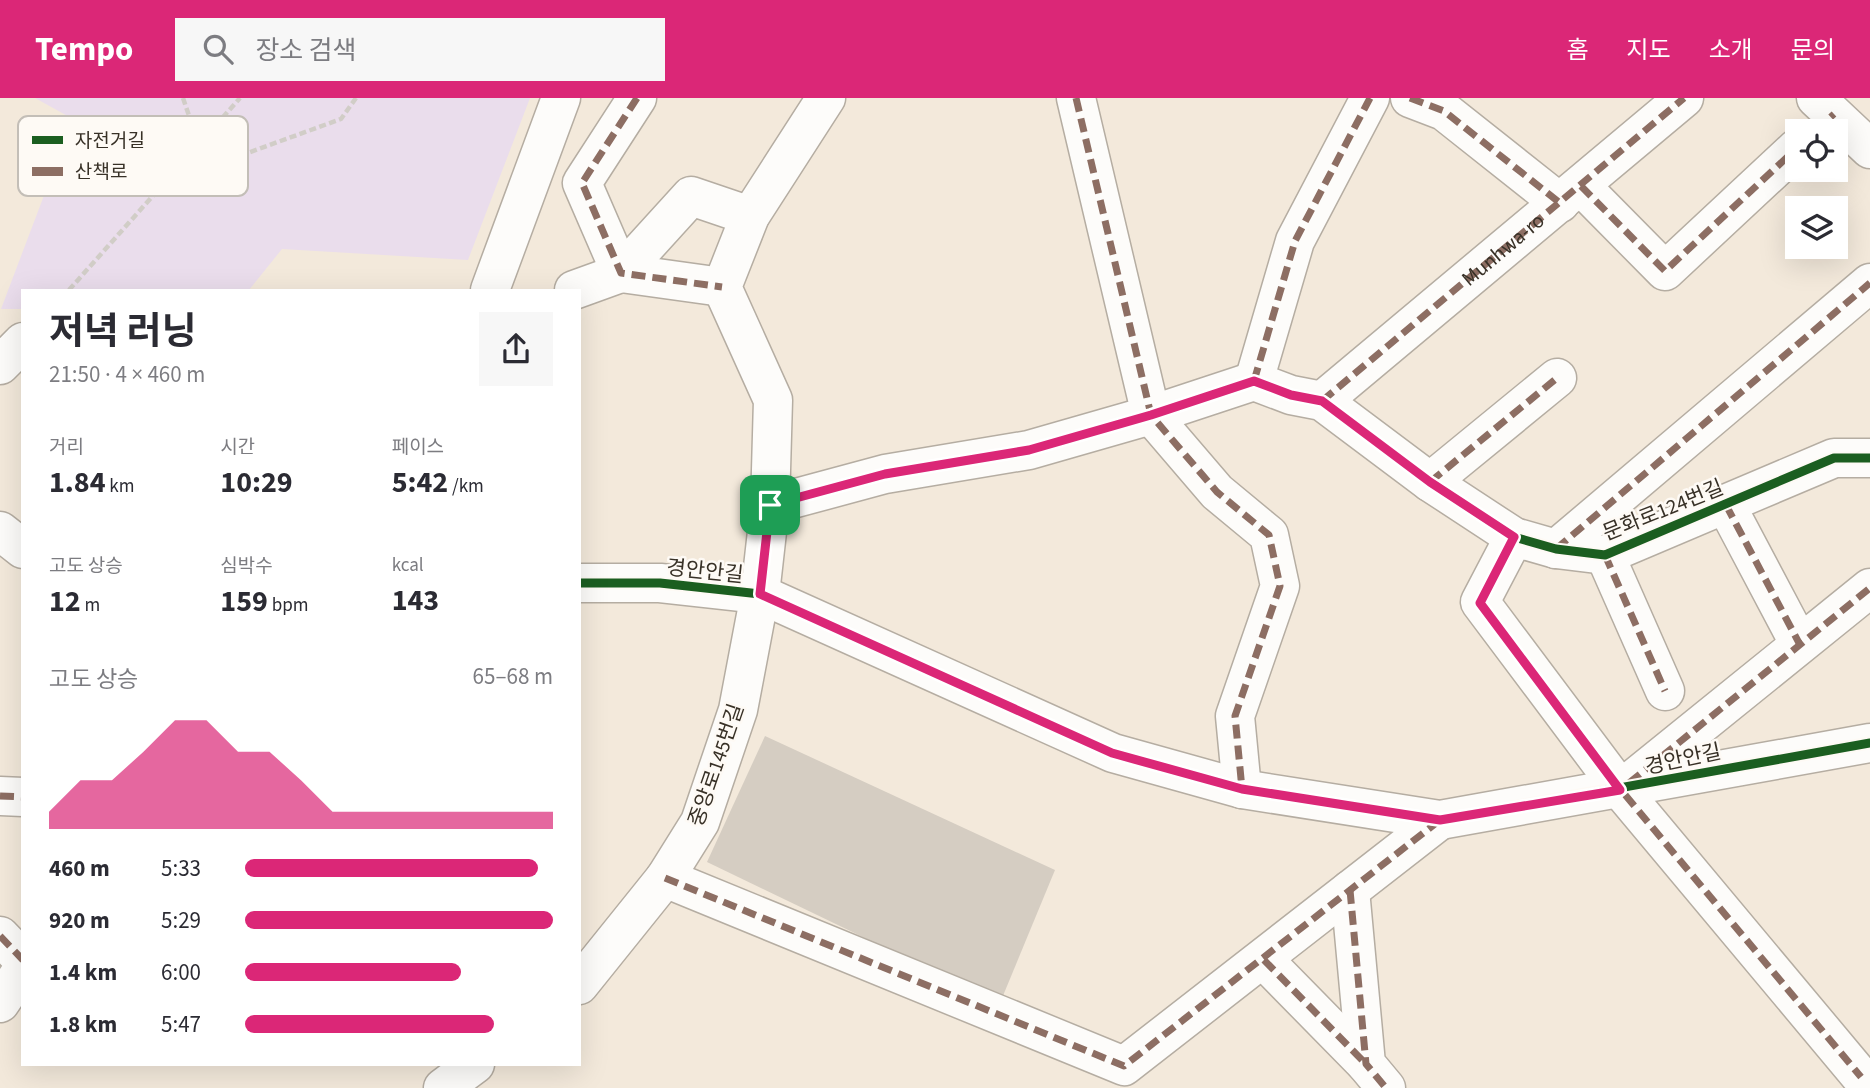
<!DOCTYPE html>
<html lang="ko">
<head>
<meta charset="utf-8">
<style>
  body { margin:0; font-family:"Source Sans 3","Noto Sans KR",sans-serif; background:#f7f7f7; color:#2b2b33; height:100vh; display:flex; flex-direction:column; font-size:26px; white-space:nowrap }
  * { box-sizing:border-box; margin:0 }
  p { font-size:23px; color:#7c7c81 }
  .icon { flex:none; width:38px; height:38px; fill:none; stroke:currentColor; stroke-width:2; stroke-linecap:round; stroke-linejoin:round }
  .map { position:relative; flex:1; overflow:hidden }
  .drawer { position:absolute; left:21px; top:191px; width:560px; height:777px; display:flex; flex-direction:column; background:#fff; border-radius:0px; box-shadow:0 7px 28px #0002 }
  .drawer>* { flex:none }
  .tools { position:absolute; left:1785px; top:21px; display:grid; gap:14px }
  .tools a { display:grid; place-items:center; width:63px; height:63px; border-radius:0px; background:#fff; box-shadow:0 7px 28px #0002; font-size:35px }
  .pin { position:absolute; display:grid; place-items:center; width:60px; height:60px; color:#fff; margin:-30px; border-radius:14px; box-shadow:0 4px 10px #0006 }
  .round { display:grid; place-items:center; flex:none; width:74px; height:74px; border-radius:0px; background:#f7f7f7 }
  .head { display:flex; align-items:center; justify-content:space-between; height:119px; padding:0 28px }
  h1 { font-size:38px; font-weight:700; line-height:52px }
  .figures { display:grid; grid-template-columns:repeat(3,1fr); gap:10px; height:119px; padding:7px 28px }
  .figures div { display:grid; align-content:center }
  .figures b { font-size:30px; font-weight:700 }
  .figures small { font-size:19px; font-weight:400 }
  .figures p { font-size:19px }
  .chart { height:196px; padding:14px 28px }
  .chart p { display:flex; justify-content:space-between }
  .chart svg { width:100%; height:126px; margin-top:7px; fill:#db2777; opacity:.7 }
  ul { padding:0 28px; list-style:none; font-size:23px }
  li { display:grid; grid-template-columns:112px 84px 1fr; align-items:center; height:52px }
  li i { height:18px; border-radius:9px; background:#db2777 }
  header { display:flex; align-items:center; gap:42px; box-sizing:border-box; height:98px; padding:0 35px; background:#db2777; color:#fff }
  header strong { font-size:33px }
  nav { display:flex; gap:38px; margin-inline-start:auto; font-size:24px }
  .search { width:490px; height:63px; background:#f7f7f7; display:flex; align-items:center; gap:18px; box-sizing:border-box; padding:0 24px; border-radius:0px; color:#7c7c81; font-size:26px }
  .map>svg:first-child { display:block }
</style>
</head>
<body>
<header>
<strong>Tempo</strong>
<div class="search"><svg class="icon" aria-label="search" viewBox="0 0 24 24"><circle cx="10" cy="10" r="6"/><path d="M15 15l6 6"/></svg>장소 검색</div>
<nav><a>홈</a><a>지도</a><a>소개</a><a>문의</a></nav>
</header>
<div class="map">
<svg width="1870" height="990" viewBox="0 0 1870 990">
  <rect width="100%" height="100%" fill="#f3e9db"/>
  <!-- green -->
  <polygon fill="#eaddec" points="35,0 530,0 468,162 282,151 249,192 23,192 23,211 1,211 73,21"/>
  <!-- building -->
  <polygon fill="#d5cdc2" points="765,638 1055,772 1000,905 707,764"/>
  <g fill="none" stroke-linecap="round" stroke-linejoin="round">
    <defs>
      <g id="minor">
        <polyline points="637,0 582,85 621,175 722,189"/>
        <polyline points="1076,0 1151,317 1217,394 1269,437 1280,488 1235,618 1242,691"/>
        <polyline points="1410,0 1444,13 1560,105"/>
        <polyline points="1816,0 1870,51"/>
        <polyline points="1581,88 1665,173 1797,50"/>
        <polyline points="490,192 561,0"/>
        <polyline points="574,192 621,175 691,98 750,118"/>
        <polyline points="0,267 23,244"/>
        <polyline points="1254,283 1295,143 1370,0"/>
        <polyline points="1322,303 1684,0"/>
        <polyline points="1430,384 1557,280"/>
        <polyline points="770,407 885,376 1029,352 1151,317 1254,283 1291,297 1322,303 1430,384 1514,439 1556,451 1605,457 1834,360 1870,360"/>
        <polyline points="1726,407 1799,545"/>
        <polyline points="0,433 23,451"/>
        <polyline points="1514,439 1480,504 1621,692 1861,979"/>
        <polyline points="1556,451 1870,185"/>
        <polyline points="1605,457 1665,593"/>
        <polyline points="579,485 660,485 760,496 1113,655 1242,691 1440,722 1870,645"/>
        <polyline points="1625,688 1870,490"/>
        <polyline points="0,698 23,699"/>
        <polyline points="665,780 1124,968 1440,722"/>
        <polyline points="1350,792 1366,966 1386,990"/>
        <polyline points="0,838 23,862"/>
        <polyline points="1264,862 1366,966"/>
        <polyline points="579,887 665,780 700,724 738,612 760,496 770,407 773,302 722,189 750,118 826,0"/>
        <polyline points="0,905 23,871"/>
        <polyline points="443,990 475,966"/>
      </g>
    </defs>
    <!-- minor casing -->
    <use href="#minor" stroke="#b5ada2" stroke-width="41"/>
    <!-- path -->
    <g stroke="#d1cdc7" stroke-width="4.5" stroke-dasharray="7 3.5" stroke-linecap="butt">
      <polyline points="183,0 199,47 231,61 341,21 356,0"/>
      <polyline points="69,192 240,0"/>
    </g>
    <!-- minor -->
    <use href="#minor" stroke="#fdfcfa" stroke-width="38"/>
    <!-- quiet -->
    <g stroke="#8d6e63" stroke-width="7" stroke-dasharray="14 7" stroke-linecap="butt">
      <polyline points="637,0 582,85 621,175 722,189"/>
      <polyline points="1076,0 1151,317 1217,394 1269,437 1280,488 1235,618 1242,691"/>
      <polyline points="1410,0 1444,13 1560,105"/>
      <polyline points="1815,33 1834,16"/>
      <polyline points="1581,88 1665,173 1797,50"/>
      <polyline points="1254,283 1295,143 1370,0"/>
      <path id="s1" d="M1322 303 1684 0"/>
      <polyline points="1430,384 1557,280"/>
      <polyline points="1726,407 1799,545"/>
      <polyline points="1514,439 1480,504 1621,692 1861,979"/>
      <polyline points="1556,451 1870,185"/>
      <polyline points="1605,457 1665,593"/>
      <polyline points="1629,685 1870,490"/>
      <polyline points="0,698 23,699"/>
      <polyline points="665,780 1124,968 1440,722"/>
      <polyline points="1350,792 1366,966 1386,990"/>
      <polyline points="0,838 23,862"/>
      <polyline points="1264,862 1366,966"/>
    </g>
    <defs>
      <g id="cycleway">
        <polyline points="770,407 885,376 1029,352 1151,317 1254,283 1291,297 1322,303 1430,384 1514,439 1556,451 1605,457 1834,360 1870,360"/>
        <polyline points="579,485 660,485 760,496 1113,655 1242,691 1440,722 1870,645"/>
      </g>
    </defs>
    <!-- cycleway casing -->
    <use href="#cycleway" stroke="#fefaf5" stroke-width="13"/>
    <!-- cycleway -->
    <use href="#cycleway" stroke="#1b5e20" stroke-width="9"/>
  </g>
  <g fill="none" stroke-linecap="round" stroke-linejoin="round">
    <defs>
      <polygon id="route" points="1254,283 1291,297 1322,303 1430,384 1514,439 1480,505 1620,692 1440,722 1242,691 1112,655 760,496 770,407 885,376 1029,352 1151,317"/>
    </defs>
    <!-- route casing -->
    <use href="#route" stroke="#fff" stroke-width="14"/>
    <!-- route -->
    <use href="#route" stroke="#db2777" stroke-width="9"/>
  </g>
  <g text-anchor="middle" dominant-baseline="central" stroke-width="5" stroke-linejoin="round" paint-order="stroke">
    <!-- street labels -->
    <g font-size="21" fill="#383127" stroke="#fefaf5">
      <text stroke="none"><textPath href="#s1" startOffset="236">Munhwa-ro</textPath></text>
      <text transform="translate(1663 412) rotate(-22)">문화로124번길</text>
      <text transform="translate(705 473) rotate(6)">경안안길</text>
      <text transform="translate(1683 661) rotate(-12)">경안안길</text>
      <text transform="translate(716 667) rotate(-71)">중앙로145번길</text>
    </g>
  </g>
  <!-- legend -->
  <rect x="18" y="18" width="230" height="80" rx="10" fill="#fefaf5" stroke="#c3beb7" stroke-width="2"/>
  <rect x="32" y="38" width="31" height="8" fill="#1b5e20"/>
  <rect x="32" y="69" width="31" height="9" fill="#8d6e63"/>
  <g font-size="19" fill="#383127">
    <text x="75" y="49">자전거길</text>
    <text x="75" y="80">산책로</text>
  </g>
</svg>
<div class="tools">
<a><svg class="icon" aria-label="locate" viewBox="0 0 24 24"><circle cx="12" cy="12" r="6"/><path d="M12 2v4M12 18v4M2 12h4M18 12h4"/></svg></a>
<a><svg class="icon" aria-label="layers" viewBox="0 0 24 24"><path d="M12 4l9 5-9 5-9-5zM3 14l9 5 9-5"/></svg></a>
</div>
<div class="pin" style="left:770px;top:407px;background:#1e9e55"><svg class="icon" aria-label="arrive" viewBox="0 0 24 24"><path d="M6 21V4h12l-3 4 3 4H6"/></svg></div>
<section class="drawer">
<div class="head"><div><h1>저녁 러닝</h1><p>21:50 · 4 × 460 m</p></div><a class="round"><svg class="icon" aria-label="share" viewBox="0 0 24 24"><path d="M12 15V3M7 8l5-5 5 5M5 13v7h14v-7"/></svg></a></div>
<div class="figures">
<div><p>거리</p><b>1.84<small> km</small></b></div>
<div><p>시간</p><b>10:29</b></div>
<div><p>페이스</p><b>5:42<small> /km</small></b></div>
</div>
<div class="figures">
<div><p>고도 상승</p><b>12<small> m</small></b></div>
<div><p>심박수</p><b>159<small> bpm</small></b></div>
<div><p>kcal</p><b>143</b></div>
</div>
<div class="chart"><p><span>고도 상승</span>65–68 m</p>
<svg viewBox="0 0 160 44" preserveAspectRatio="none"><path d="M0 44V38L10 27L20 27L30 17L40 6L50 6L60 17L70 17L80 27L90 38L100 38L110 38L120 38L130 38L140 38L150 38L160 38V44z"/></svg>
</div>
<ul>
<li><b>460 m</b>5:33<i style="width:95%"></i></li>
<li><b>920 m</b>5:29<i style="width:100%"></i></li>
<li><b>1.4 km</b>6:00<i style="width:70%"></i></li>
<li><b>1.8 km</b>5:47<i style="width:81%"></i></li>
</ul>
</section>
</div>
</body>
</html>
